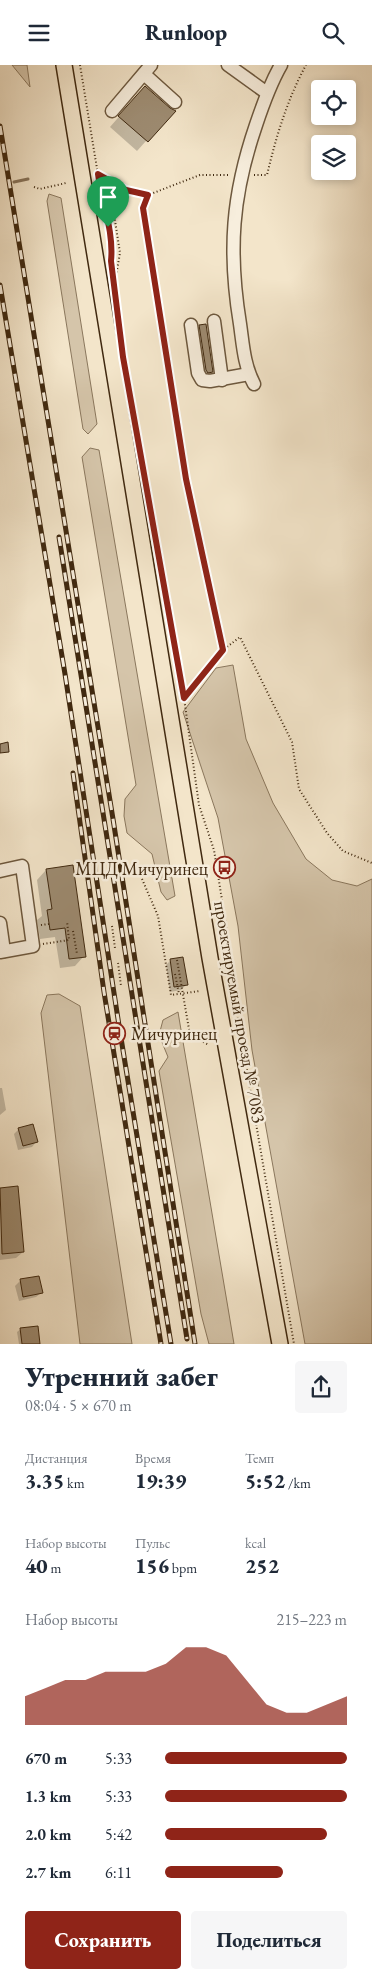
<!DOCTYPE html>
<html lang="ru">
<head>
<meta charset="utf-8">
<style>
  body { margin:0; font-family:"EB Garamond",serif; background:#f6f6f7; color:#1f2937; height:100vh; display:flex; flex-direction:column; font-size:19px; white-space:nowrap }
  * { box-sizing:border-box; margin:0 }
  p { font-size:16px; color:#747a83 }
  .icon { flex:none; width:28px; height:28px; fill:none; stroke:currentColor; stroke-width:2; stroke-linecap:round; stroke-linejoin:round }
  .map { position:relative; height:1279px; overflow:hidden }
  .side { display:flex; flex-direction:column; background:#fff; flex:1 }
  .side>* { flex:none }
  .tools { position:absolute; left:311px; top:15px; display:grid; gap:10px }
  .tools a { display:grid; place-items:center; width:45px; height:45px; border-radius:5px; background:#fff; box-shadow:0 2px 8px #0003; font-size:25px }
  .pin { position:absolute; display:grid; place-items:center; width:42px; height:42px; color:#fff; margin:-51px -21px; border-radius:50% 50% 50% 0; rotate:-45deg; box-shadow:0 0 5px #0007 }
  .pin .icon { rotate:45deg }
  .round { display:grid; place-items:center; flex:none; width:52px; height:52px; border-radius:5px; background:#f6f6f7 }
  .summary { display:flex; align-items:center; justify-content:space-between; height:85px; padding:0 25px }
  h1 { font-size:28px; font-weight:800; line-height:38px }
  .metrics { display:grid; grid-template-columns:repeat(3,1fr); gap:8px; height:85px; padding:5px 25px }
  .metrics div { display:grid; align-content:center }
  .metrics b { font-size:21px; font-weight:800 }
  .metrics small { font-size:14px; font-weight:400 }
  .metrics p { font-size:14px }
  .chart { height:140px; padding:10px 25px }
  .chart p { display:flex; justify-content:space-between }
  .chart svg { width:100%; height:90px; margin-top:5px; fill:#8f2418; opacity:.7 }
  .primary-button { display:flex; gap:10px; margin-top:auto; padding:10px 25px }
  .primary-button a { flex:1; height:58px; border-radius:5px; background:#8f2418; color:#fff; font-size:20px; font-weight:800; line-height:58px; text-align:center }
  .primary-button a+a { background:#f6f6f7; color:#1f2937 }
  ul { padding:0 25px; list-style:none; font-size:16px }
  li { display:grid; grid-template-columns:80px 60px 1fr; align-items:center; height:38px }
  li i { height:12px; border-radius:6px; background:#8f2418 }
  header { display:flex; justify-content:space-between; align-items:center; height:65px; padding:0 25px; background:#fff; font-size:22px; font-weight:800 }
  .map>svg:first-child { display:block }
</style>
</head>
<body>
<header><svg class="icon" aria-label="menu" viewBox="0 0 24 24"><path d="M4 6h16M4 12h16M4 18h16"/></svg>Runloop<svg class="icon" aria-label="search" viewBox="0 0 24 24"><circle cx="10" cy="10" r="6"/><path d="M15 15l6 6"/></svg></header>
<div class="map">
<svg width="372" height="1279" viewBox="0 0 372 1279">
  <rect width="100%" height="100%" fill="#f3e5ca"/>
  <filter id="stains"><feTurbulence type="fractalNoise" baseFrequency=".004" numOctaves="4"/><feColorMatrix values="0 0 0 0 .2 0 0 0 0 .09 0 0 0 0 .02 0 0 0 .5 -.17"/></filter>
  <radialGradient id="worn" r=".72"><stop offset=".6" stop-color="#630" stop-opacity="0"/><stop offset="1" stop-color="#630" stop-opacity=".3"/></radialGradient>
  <!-- green -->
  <g fill="#d5c5aa" stroke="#8a775d">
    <polygon points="12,0 27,0 30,22"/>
    <polygon points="49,129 61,133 97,359 88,369 83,364 47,136"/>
    <polygon points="90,383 99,385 175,831 167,835 161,827 152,789 127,768 124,751 125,734 136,720 82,392"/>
    <polygon points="233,600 246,674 273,738 306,794 332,815 357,821 372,814 372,1279 305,1279 252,985 238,861 218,753 183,647 216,603"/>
    <polygon points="59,929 80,941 132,1279 80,1279 41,948 47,930"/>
    <polygon points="178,947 228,1243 234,1279 209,1279 201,1249 159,1006 168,992 159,970 163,955"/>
  </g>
  <!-- shadow -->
  <g fill="#0003">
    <polygon points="145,22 173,46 137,86 110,62"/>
    <polygon points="200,261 211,306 209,309 204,308 198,263"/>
    <polygon points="46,805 84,891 75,901 60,903 55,872 40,874 37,855 42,851 37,815"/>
    <polygon points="171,895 186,920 181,925 170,927 166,900"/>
    <polygon points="0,1023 2,1023 6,1045 0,1050"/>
    <polygon points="19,1064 36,1077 32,1082 18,1085 14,1069"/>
    <polygon points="17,1122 23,1187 16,1193 0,1195 0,1124"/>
    <polygon points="38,1212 41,1228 36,1232 19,1236 15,1221 20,1216"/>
    <polygon points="21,1264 39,1279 19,1279 17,1267"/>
  </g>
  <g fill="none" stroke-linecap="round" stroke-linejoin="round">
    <!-- stream -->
    <polyline stroke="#87735a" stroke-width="3" points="14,117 28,114"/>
  </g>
  <!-- building -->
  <g fill="#9d8b71" stroke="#402910">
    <polygon points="145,21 170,43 176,46 148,77 118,51"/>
    <polygon points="206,259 213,307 208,308 206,305 199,260"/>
    <polygon points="8,677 9,687 0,688 0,679"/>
    <polygon points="73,800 86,892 69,894 65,863 50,865 47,845 52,844 46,804"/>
    <polygon points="183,892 188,920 174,922 170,894"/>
    <polygon points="33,1059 38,1077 23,1081 18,1063"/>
    <polygon points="18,1121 24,1187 2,1189 0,1123"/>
    <polygon points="39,1211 43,1228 23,1232 20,1214"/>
    <polygon points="38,1261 40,1279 22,1279 20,1263"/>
  </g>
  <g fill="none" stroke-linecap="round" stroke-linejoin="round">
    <defs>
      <g id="minor">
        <polyline points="228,0 267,28"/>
        <polyline points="144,9 175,37"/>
        <polyline points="112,46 151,0"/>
        <polyline points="214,256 222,315"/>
        <polyline points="191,260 198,308 202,315 210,316 249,309"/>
        <path d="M254 319C244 300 243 280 240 259 228 186 232 130 256 60 263 39 270 19 281 0"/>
        <polyline points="0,806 22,801 33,881 0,887"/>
        <polyline points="0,858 4,886"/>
      </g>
      <polyline id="major" points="64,0 210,893 280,1279"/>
    </defs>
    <!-- minor casing -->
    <use href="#minor" stroke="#6d583e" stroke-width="15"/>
    <!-- major casing -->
    <use href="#major" stroke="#402910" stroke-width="18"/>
    <!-- path -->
    <g stroke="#402910" stroke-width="2" stroke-dasharray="1 2.5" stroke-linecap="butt">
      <path d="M80 0 100 122C112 151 110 185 113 215"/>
      <polyline points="99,110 110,123 120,188 114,222"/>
      <polyline points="100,110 126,125 148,130"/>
      <path d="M254 110H267C276 72 287 35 306 0"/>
      <polyline points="34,122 40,124 66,118"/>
      <polyline points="159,491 184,633 199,740 214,785 226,860 227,890 294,1279"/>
      <polyline points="223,585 186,415 143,143 148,130 200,110 230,110"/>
      <polyline points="185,633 223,585 240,572 292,677 299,724 327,768 343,786 372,798"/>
      <polyline points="142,814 158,851 171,930 200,926"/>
      <polyline points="41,860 49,859"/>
      <polyline points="112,861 115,883"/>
      <polyline points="73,866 77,889"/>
      <polyline points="43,879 69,875 67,856"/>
      <polyline points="177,895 190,970 209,980"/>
      <polyline points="118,898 121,921"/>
      <polyline points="175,909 179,929"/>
    </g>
    <!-- minor -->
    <use href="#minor" stroke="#f7eedd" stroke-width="12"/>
    <!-- major -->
    <use href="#major" stroke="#f3e5ca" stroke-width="15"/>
    <defs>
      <g id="rail">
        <polyline points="0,61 113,754 195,1279"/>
        <polyline points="0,220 65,609 120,967 171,1279"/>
        <polyline points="59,472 187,1274"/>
        <polyline points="73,708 104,927 161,1279"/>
      </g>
    </defs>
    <!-- rail casing -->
    <use href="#rail" stroke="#402910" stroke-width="5"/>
    <!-- rail -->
    <use href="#rail" stroke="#f7eedd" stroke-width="3" stroke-dasharray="9" stroke-linecap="butt"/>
  </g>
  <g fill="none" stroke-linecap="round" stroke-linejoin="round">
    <defs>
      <path id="route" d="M98 109 126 125 148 130 143 143 186 414 223 585 184 633 136 364 123 292 111 196C114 167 102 137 98 109Z"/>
    </defs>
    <!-- route casing -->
    <use href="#route" stroke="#fff" stroke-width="10"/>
    <!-- route -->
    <use href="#route" stroke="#8f2418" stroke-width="6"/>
  </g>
  <!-- icons -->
  <defs>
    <symbol id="bus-ring" viewBox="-11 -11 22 22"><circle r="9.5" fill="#f7eedd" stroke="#8f2418" stroke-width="1.5"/><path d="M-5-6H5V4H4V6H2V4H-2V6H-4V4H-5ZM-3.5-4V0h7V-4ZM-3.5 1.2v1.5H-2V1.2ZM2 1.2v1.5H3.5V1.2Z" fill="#8f2418"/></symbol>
    <symbol id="station-ring" viewBox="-11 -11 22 22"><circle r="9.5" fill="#f7eedd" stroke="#8f2418" stroke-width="1.5"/><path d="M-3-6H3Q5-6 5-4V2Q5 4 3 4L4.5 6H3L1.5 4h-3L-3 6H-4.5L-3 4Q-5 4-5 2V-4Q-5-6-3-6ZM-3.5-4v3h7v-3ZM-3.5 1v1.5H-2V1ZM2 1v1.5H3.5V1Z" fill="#8f2418"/></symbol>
  </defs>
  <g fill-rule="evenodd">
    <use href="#bus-ring" x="212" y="790" width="25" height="25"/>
    <use href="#station-ring" x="102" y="956" width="25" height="25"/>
  </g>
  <g text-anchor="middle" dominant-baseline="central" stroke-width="5" stroke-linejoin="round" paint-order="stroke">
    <!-- poi labels -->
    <g font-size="18" fill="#402910" stroke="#f7eedd" text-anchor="end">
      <text x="208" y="803">МЦД Мичуринец</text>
      <text x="131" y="968" text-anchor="start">Мичуринец</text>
    </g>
    <!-- street labels -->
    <g font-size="18" fill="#402910" stroke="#f7eedd">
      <text transform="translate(240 947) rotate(80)">проектируемый проезд № 7083</text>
    </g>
  </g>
  <rect width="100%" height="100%" filter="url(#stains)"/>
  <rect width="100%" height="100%" fill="url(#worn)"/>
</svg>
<div class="tools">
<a><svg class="icon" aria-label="locate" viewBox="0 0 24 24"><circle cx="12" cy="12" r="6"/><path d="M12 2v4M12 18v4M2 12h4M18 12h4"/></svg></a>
<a><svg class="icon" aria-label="layers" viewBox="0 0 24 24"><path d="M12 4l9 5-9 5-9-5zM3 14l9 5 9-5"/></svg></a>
</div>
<div class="pin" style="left:108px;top:162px;background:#1e9e55"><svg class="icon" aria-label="arrive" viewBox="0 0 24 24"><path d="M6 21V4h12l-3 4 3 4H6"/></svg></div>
</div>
<section class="side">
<div class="summary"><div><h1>Утренний забег</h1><p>08:04 · 5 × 670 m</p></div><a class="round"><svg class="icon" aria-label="share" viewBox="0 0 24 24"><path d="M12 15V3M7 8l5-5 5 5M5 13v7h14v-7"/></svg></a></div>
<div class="metrics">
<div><p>Дистанция</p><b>3.35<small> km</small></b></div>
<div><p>Время</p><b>19:39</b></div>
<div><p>Темп</p><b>5:52<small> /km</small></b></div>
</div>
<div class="metrics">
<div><p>Набор высоты</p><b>40<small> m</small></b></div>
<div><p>Пульс</p><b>156<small> bpm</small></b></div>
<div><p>kcal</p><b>252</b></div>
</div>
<div class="chart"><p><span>Набор высоты</span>215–223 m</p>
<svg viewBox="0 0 160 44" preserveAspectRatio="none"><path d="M0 44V30L10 26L20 22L30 22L40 18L50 18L60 18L70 14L80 6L90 6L100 10L110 22L120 34L130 38L140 38L150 34L160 30V44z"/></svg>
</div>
<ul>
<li><b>670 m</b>5:33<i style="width:100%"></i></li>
<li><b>1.3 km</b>5:33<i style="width:100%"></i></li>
<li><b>2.0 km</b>5:42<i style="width:89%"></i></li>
<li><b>2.7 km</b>6:11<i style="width:65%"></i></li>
</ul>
<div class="primary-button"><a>Сохранить</a><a>Поделиться</a></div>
</section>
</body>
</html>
